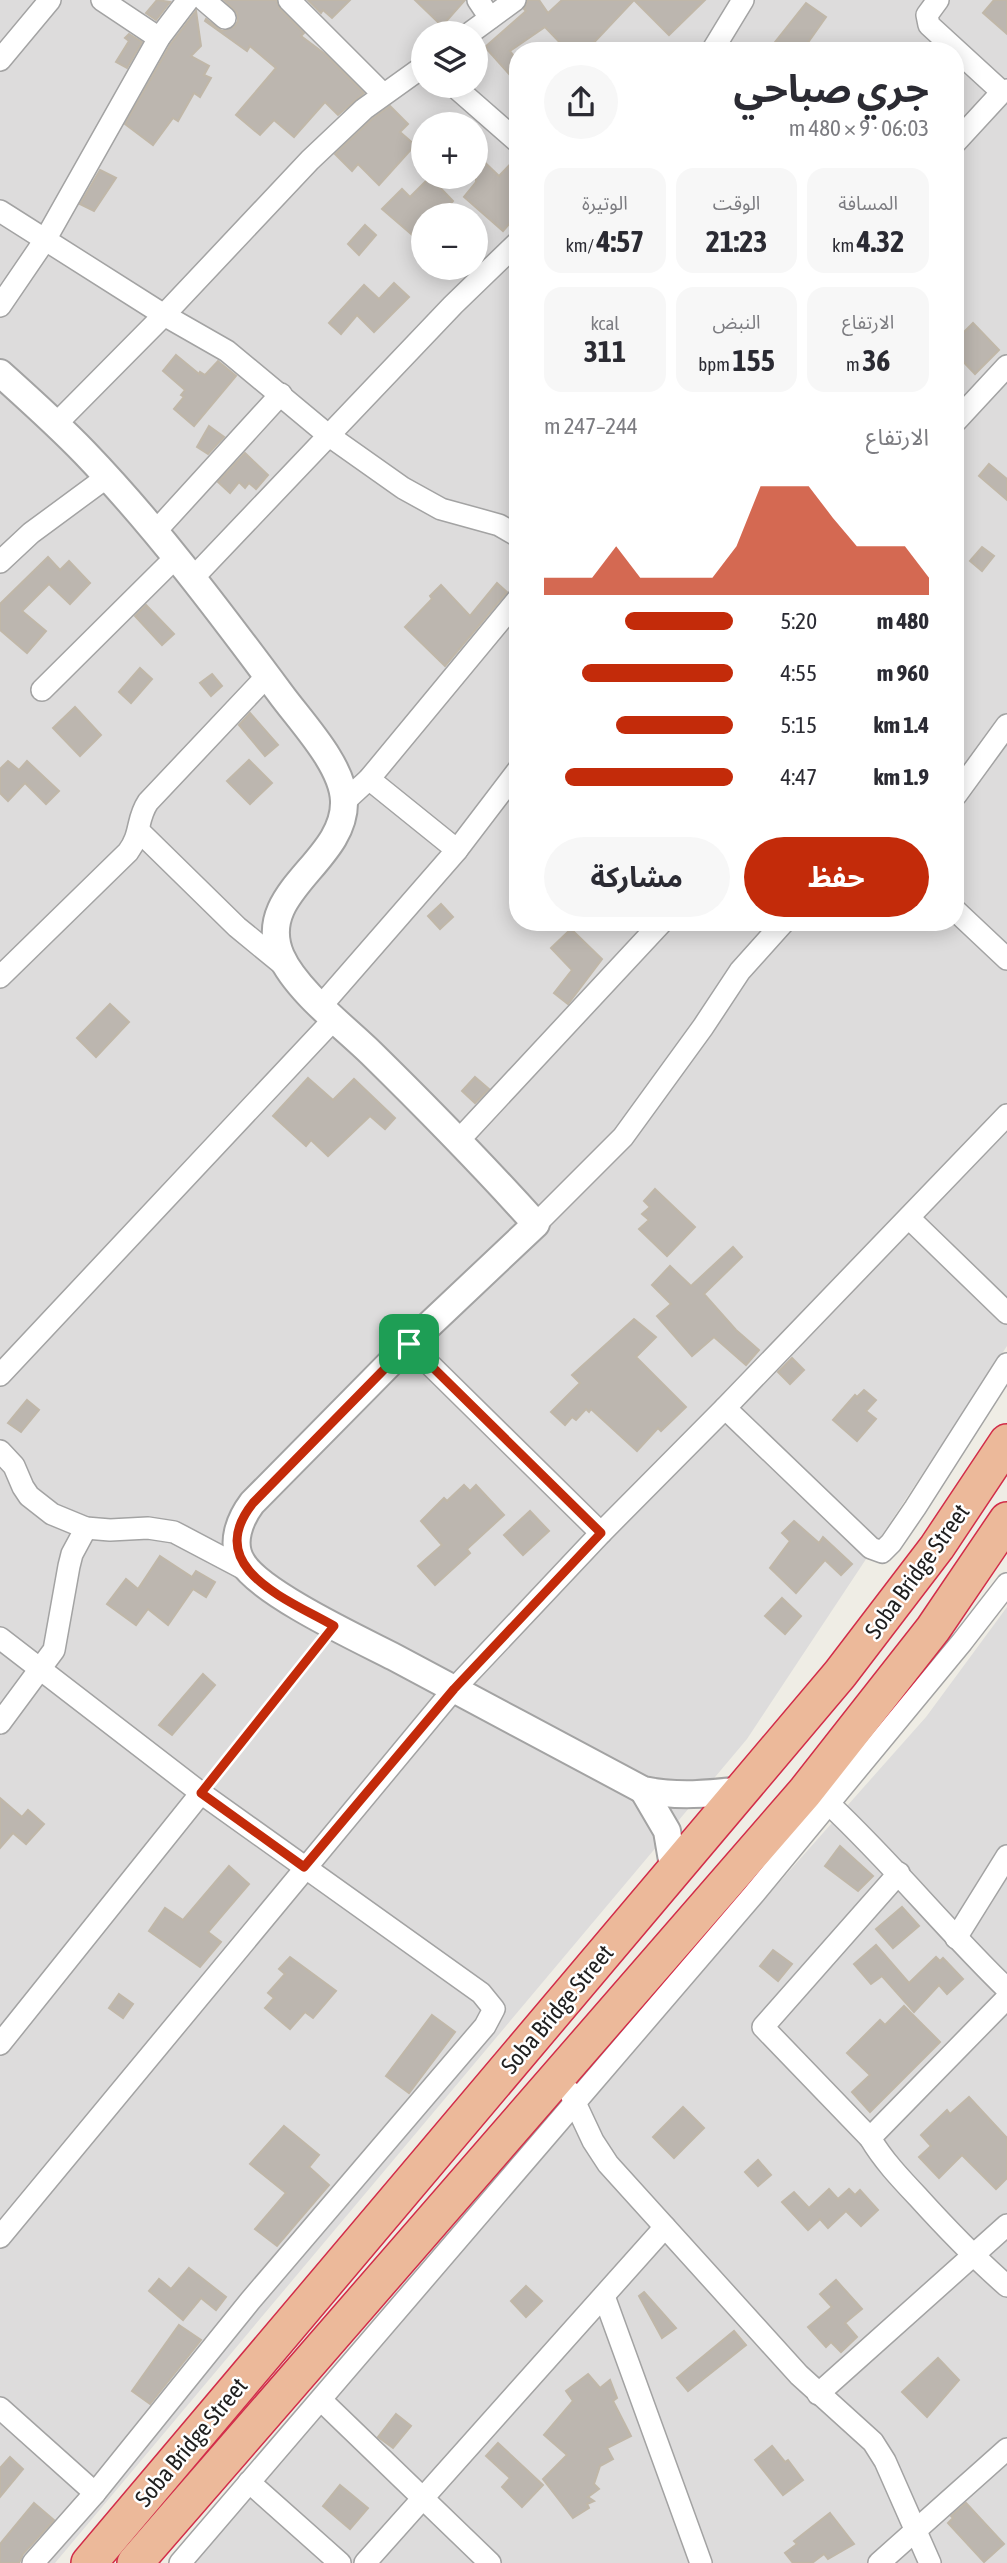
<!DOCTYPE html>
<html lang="ar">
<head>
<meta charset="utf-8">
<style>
  body { margin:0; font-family:"Asap Condensed","Noto Sans Arabic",sans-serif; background:#f7f7f7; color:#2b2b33; direction:rtl; height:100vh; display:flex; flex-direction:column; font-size:26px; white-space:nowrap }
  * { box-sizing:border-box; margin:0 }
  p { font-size:23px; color:#7c7c81 }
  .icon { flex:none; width:38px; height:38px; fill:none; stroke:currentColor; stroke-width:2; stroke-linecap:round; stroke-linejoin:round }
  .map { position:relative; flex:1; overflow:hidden; direction:ltr }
  .details { position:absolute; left:509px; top:42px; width:455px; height:889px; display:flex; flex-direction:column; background:#fff; border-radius:28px; box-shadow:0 4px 18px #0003; direction:rtl }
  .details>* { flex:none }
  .tools { position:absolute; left:411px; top:21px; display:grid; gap:14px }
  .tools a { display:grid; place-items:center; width:77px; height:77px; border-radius:50%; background:#fff; box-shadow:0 4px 18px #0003; font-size:35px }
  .pin { position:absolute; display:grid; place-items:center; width:60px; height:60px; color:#fff; margin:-30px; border-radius:14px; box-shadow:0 4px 10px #0006 }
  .round { display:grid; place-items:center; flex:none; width:74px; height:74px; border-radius:37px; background:#f7f7f7 }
  .headline { display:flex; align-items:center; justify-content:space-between; height:119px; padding:0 35px }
  h1 { font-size:38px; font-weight:700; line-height:52px }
  .stats { display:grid; grid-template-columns:repeat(3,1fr); gap:10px; height:119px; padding:7px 35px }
  .stats div { display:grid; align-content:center; border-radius:18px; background:#f7f7f7; text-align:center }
  .stats b { font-size:30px; font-weight:700 }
  .stats small { font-size:19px; font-weight:400 }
  .stats p { font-size:19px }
  .chart { height:196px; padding:14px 35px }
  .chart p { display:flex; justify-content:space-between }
  .chart svg { width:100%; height:126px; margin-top:7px; fill:#c32b0a; opacity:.7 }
  .primary-button { display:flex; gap:14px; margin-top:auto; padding:14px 35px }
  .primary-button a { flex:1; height:80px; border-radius:42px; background:#c32b0a; color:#fff; font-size:28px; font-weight:700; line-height:80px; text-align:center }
  .primary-button a+a { background:#f7f7f7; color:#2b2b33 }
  ul { padding:0 35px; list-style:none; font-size:23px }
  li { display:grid; grid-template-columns:112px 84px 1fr; align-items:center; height:52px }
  li i { height:18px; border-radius:9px; background:#c32b0a }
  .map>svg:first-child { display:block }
</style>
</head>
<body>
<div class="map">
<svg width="1007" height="2563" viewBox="0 0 1007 2563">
  <rect width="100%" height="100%" fill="#efede5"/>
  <!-- residential -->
  <g fill="#dddcdc" fill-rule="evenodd">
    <path d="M0 0H1007V1346L747 1739 55 2563H0ZM424 33H476V86H424ZM518 51H956V922H518ZM424 124H476V177H424ZM424 215H476V268H424Z"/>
    <polygon points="1007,1607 1007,2563 175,2563 926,1717"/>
  </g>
  <!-- building -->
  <g fill="#bcb6af" stroke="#c0b7a8" stroke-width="2">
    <polygon points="157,0 170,2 156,20 146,13"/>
    <polygon points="224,0 276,0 280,9 304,33 301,36 325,54 364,93 338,115 325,102 294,137 274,120 260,135 236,115 276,68 250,46 247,51 205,21 206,19 222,31 234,27 238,21 237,13"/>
    <polygon points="308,0 350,0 332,18 323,10 321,13"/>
    <polygon points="415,0 465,0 442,26"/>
    <polygon points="528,0 539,0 548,13 562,0 705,0 669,35 634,0 586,51 568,51 545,27 510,51 518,61 518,84 485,47 526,11 524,9"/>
    <polygon points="994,0 1007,0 1007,34 983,13"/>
    <polygon points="806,3 826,17 802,51 768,51"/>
    <polygon points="196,11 201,46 191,56 209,66 204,75 211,78 200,97 194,93 178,121 173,118 153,145 125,124 170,45"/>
    <polygon points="129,34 142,42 127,68 116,62 129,41 125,38"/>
    <polygon points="390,106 408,124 400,132 415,145 379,185 358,164 352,171 335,154 372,119"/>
    <polygon points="476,154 499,176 518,156 518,214 503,231 464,197 476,182"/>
    <polygon points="100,170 116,178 94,211 80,204"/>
    <polygon points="430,177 453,201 441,215 424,215 424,245 382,209 402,189 410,197"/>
    <polygon points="365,225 376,235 359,255 348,244"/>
    <polygon points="394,283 409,297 374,332 357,315 341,334 329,323 364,285 379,299"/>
    <polygon points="973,323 999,350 975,374 956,354 956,340"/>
    <polygon points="176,355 199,374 200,372 205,375 218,361 236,376 194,426 174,409 184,397 181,395 185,390 163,371"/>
    <polygon points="209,426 224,437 208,454 197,447"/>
    <polygon points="245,453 268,475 256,489 249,483 245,488 239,482 230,493 218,482"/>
    <polygon points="989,464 1007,479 1007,500 979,476"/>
    <polygon points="982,547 994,556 982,571 970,561"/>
    <polygon points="48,557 60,570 69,561 90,583 70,604 49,584 22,611 46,631 27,653 0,630 0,604"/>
    <polygon points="497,583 507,592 445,666 405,627 432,599 430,596 441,585 470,616"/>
    <polygon points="146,605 174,634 162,645 135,616"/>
    <polygon points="140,668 152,679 131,703 119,692"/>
    <polygon points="212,674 222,686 211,696 200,683"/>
    <polygon points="75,707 101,735 80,756 53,728"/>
    <polygon points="250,713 278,745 265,756 239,725"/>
    <polygon points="249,760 272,783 250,804 227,781"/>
    <polygon points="8,761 19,770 27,761 59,791 46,804 25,783 8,801 0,793 0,769"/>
    <polygon points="441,904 453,917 440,929 428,916"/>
    <polygon points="571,929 602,959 568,1004 554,993 572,970 551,948"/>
    <polygon points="110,1004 129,1022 96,1057 77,1038"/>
    <polygon points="475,1077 489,1089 475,1103 462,1091"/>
    <polygon points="308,1078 333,1100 354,1079 395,1118 385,1129 370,1116 328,1156 311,1140 306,1146 273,1116"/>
    <polygon points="655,1189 695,1227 667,1256 639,1229 649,1220 642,1214 650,1207 644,1201"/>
    <polygon points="733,1247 742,1257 704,1294 736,1330 759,1350 746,1365 714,1337 692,1356 657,1316 671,1304 652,1285 670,1266 691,1286"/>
    <polygon points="634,1319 656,1337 636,1357 686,1407 661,1431 658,1428 637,1451 591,1409 589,1412 586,1409 576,1420 572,1417 565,1425 551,1412 580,1383 572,1375"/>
    <polygon points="792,1358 804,1370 790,1384 778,1372"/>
    <polygon points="864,1390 876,1400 866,1411 876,1419 857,1441 833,1420 855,1395 857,1397"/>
    <polygon points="27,1400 39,1410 21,1432 8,1423"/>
    <polygon points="464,1485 470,1491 476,1485 504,1515 467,1549 470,1553 435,1585 418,1566 442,1545 421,1521 444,1498 447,1501"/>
    <polygon points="530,1511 549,1531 523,1555 504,1535"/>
    <polygon points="794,1521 819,1543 823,1537 852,1564 841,1575 825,1560 796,1593 770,1568 790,1541 782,1533"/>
    <polygon points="160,1556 192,1577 196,1571 215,1582 206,1597 193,1589 168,1625 148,1609 136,1625 107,1604 126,1579 138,1589"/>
    <polygon points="782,1598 801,1616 785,1634 765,1616"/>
    <polygon points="203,1674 215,1685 172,1735 159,1725"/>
    <polygon points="0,1798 22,1817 28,1810 44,1824 26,1844 13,1833 0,1848"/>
    <polygon points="840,1846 873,1876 858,1891 825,1866"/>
    <polygon points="229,1866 249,1884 208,1932 221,1942 200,1967 149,1931 165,1908 183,1920"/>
    <polygon points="902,1907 919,1926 893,1948 876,1929"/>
    <polygon points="876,1945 909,1983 936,1957 940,1961 943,1958 963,1979 947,1994 939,1985 914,2012 882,1976 871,1984 854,1964"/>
    <polygon points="773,1950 792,1964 778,1981 760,1966"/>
    <polygon points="290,1957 336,1991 313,2018 305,2012 290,2029 265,2008 274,1998 268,1993 285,1974 279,1969"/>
    <polygon points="119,1994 133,2004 123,2018 109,2008"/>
    <polygon points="904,2006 940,2042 870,2112 852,2092 870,2075 847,2053 880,2020 885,2025"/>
    <polygon points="432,2015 455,2032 409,2093 386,2076"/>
    <polygon points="969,2097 1007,2138 1007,2178 996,2189 962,2155 939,2178 919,2157 931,2146 921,2135 947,2110 950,2114"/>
    <polygon points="683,2107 704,2128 674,2158 653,2137"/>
    <polygon points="284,2126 319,2155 309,2167 329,2185 277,2246 255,2229 286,2193 250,2164"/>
    <polygon points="758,2160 771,2175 758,2186 745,2172"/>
    <polygon points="829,2189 838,2199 849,2189 855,2195 860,2190 878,2210 861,2226 846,2211 828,2228 820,2219 808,2230 782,2202 794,2192 809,2208"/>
    <polygon points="189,2268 226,2297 216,2310 201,2298 183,2320 149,2291 159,2279 171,2289"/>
    <polygon points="836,2280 862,2309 845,2323 857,2337 841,2352 831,2342 826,2347 808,2327 832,2307 820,2294"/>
    <polygon points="526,2286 542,2301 526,2317 511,2301"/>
    <polygon points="644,2292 676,2328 662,2338 639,2296"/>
    <polygon points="179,2325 201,2340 150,2404 132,2391"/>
    <polygon points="734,2331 746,2345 688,2391 677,2378"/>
    <polygon points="938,2358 959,2380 927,2417 902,2392"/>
    <polygon points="588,2374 600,2388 610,2380 617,2398 613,2401 631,2436 607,2448 613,2459 600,2466 594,2484 599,2489 588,2497 594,2501 587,2504 589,2508 573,2518 543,2479 567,2455 544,2435 573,2401 566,2391"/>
    <polygon points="396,2414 411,2426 393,2448 378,2437"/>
    <polygon points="498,2443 543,2485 522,2507 502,2487 510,2478 486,2456"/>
    <polygon points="772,2446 785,2462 788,2460 803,2480 783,2495 755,2460"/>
    <polygon points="10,2457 23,2469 0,2497 0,2468"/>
    <polygon points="340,2485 368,2508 350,2529 323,2506"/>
    <polygon points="34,2503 54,2520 23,2554 19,2563 0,2563 0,2544"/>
    <polygon points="966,2503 1004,2544 984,2562 948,2523 953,2518 951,2516"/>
    <polygon points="830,2513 854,2544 828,2559 824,2554 812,2563 793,2563 785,2553 797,2544 794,2541"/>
  </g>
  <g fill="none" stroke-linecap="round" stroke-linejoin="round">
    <defs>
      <g id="minor">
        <polyline points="102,0 159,38"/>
        <polyline points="204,0 225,18"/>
        <polyline points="289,0 383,94"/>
        <polyline points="478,0 490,18"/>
        <polyline points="938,0 927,15 929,25 1002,92"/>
        <polyline points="470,33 515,0"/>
        <polyline points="712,51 743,0"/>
        <polyline points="0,60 50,0"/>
        <polyline points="454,86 518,142"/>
        <polyline points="956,142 1002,92 1007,90"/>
        <polyline points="0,211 164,315 227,351 328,435 403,488 441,509 499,525 518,536"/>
        <polyline points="0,306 45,240 159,38 188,0"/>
        <polyline points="956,421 1007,366"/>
        <polyline points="56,424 164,315 310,160 364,109 424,66"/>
        <polyline points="155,532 281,394"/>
        <polyline points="0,562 31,533 107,477"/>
        <polyline points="192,579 453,305 518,242"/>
        <polyline points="42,690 175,558"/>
        <polyline points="369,779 457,850 518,770"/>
        <polyline points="956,795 1007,725"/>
        <polyline points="344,802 369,779 518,599"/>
        <polyline points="140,832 237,927 287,968"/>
        <polyline points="956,911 1007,959"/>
        <path d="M0 977 128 852C142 833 136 820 148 802L267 676"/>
        <polyline points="321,1006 457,850"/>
        <polyline points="459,1140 662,922"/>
        <polyline points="909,1218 1007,1313"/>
        <polyline points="536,1224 623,1137 703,1027 740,971 784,922"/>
        <polyline points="409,1344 601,1533"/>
        <polyline points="0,1375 335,1018"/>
        <polyline points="725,1408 871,1548 882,1552 891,1543 915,1508 1007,1364"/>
        <polyline points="0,1451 14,1466 23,1487 29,1496 52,1514 86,1528 110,1530 148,1528 174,1532 248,1571"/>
        <polyline points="0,1638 201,1793 481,1993 494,2009 485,2026 250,2301 95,2493 33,2563"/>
        <polyline points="0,1723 54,1650 69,1566 72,1554 86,1528"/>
        <path d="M829 1804C893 1864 945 1929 1007 1989"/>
        <path d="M899 1873 763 2027 870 2138C883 2160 900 2178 918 2197 946 2228 975 2258 1007 2286"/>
        <polyline points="956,1938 1007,1856"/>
        <polyline points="0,2044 201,1793"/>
        <polyline points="570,2092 593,2141 608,2164 799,2375 873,2442 885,2461 930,2563"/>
        <polyline points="870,2138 1007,1998"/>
        <polyline points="0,2237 454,1689 601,1533 725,1408 1007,1115"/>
        <polyline points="604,2296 701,2563"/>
        <polyline points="818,2394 1007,2225"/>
        <polyline points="321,2400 490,2563"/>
        <polyline points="0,2408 95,2493"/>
        <polyline points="249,2482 340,2563"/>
        <polyline points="180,2563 754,1894 962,1642 1007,1584"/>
        <polyline points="365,2563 665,2227"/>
        <polyline points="879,2563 1007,2449"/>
      </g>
      <g id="tertiary">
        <path d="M0 373C29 399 58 425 85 453 156 527 219 611 280 693 301 722 343 765 344 801 346 862 253 892 281 956 296 990 343 1026 371 1053 428 1109 483 1165 536 1224L409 1344 252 1503C240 1519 230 1543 242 1562 260 1593 359 1639 394 1657 477 1701 560 1746 643 1790 677 1797 709 1794 743 1790"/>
        <polyline points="643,1790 667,1831 674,1872"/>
      </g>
      <g id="trunk">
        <polyline points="89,2563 840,1674 937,1547 1007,1442"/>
        <polyline points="135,2563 805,1792 933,1629 1007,1520"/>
      </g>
    </defs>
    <!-- minor casing -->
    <use href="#minor" stroke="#a3a3a3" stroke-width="24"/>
    <!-- tertiary casing -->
    <use href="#tertiary" stroke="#a3a3a3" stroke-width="30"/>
    <!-- trunk casing -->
    <use href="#trunk" stroke="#d22d49" stroke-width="38"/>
    <!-- path -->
    <polyline stroke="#f39673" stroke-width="3.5" stroke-dasharray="3.5 3.5" stroke-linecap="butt" points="214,1778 320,1644"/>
    <!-- minor -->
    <use href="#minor" stroke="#fff" stroke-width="21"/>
    <!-- tertiary -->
    <use href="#tertiary" stroke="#fff" stroke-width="26"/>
    <!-- trunk -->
    <use href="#trunk" stroke="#ecb99a" stroke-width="35"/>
  </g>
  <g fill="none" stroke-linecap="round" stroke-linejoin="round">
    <defs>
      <path id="route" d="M409 1344 601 1533 454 1689 304 1867 201 1793 334 1626C289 1600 201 1568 253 1503Z"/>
    </defs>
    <!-- route casing -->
    <use href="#route" stroke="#fff" stroke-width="14"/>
    <!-- route -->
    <use href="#route" stroke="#c32b0a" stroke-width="9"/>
  </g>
  <g text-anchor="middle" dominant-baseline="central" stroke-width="5" stroke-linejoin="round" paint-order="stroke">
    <!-- street labels -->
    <g font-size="24" fill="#1f1f1f" stroke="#fff">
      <text transform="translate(917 1571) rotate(-54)">Soba Bridge Street</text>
      <text transform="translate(557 2009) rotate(-50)">Soba Bridge Street</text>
      <text transform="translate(191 2442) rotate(-50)">Soba Bridge Street</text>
    </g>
  </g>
</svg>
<div class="tools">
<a><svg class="icon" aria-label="layers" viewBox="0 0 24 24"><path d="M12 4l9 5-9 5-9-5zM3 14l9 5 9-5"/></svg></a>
<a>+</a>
<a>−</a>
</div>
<div class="pin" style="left:409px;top:1344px;background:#1e9e55"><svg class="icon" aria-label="arrive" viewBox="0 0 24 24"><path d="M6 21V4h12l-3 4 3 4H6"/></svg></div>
<section class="details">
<div class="headline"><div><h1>جري صباحي</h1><p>06:03 · 9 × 480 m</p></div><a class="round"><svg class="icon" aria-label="share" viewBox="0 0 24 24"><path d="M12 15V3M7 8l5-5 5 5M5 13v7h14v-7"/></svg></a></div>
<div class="stats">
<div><p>المسافة</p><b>4.32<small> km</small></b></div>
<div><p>الوقت</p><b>21:23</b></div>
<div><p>الوتيرة</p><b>4:57<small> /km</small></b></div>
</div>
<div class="stats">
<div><p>الارتفاع</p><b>36<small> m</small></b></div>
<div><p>النبض</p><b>155<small> bpm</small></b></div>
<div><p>kcal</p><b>311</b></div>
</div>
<div class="chart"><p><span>الارتفاع</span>244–247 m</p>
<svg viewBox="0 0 160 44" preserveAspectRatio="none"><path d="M0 44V38L10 38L20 38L30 27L40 38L50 38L60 38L70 38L80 27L90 6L100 6L110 6L120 17L130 27L140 27L150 27L160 38V44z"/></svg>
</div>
<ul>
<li><b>480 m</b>5:20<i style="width:57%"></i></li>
<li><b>960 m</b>4:55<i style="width:80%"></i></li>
<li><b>1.4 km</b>5:15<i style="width:62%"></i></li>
<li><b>1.9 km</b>4:47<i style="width:89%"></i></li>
</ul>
<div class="primary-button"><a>حفظ</a><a>مشاركة</a></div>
</section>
</div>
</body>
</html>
